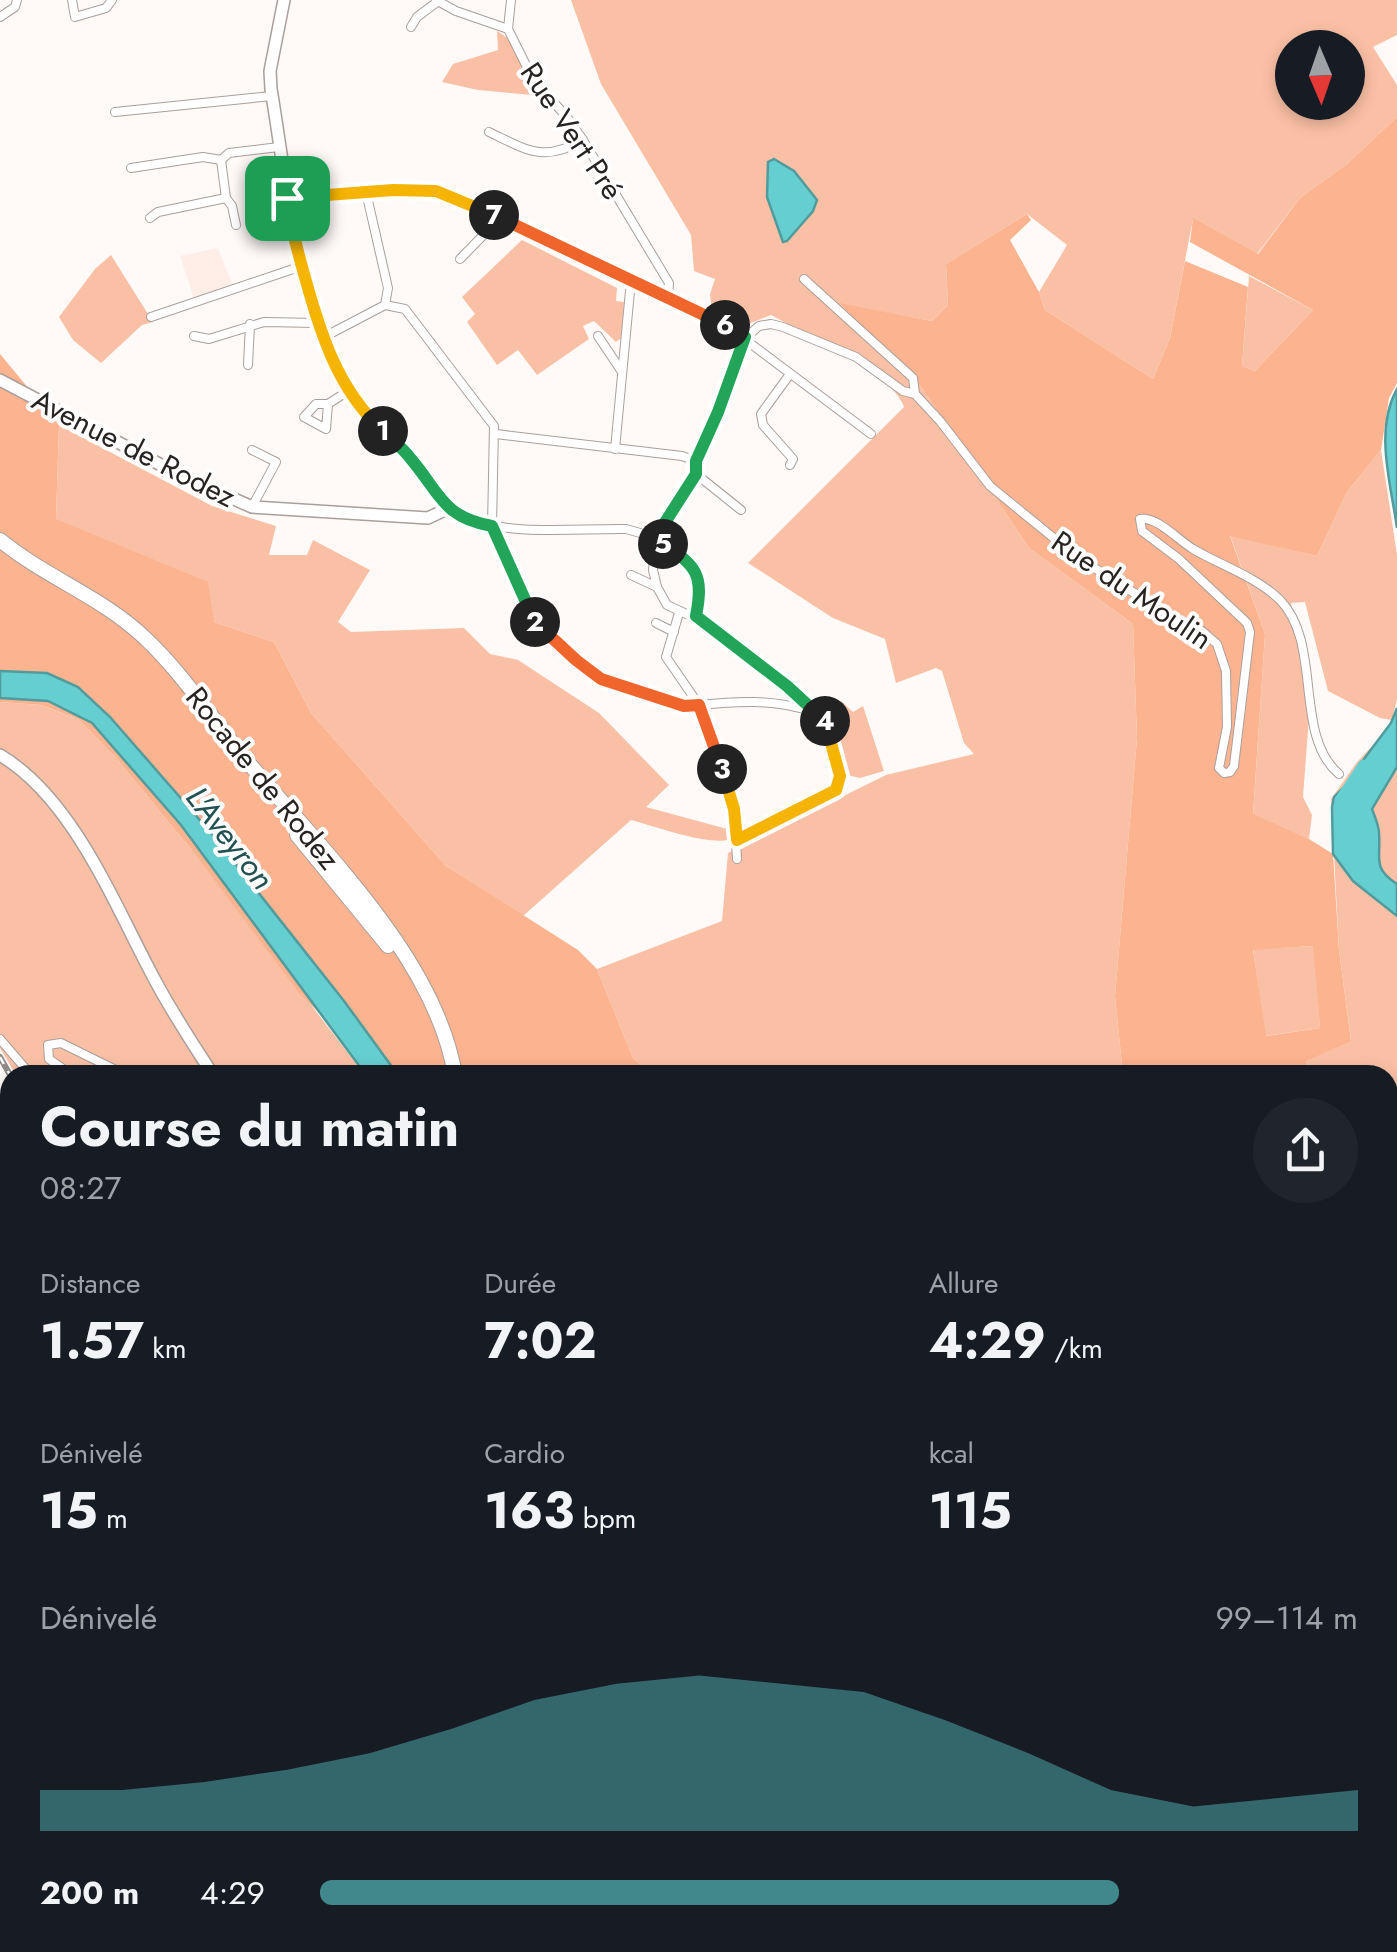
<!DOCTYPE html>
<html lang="fr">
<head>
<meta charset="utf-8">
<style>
  body { margin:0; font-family:Jost,sans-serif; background:#20242c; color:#f1f3f6; height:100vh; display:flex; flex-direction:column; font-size:38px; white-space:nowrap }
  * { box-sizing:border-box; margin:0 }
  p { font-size:32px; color:#9ea1a6 }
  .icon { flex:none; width:55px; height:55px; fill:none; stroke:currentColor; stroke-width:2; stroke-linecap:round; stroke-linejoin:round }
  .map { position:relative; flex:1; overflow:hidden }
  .panel { position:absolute; left:0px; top:1065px; width:1398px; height:888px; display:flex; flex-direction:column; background:#171b24; border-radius:30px 30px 0 0; box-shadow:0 5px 15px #0003 }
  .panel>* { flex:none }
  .needle { width:65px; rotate:178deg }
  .buttons { position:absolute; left:1275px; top:30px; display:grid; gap:20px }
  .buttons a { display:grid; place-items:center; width:90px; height:90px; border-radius:50%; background:#171b24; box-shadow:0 5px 15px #0003; font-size:50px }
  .pin { position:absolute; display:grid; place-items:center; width:85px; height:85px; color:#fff; margin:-42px; border-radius:20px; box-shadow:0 5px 15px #0006 }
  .km { position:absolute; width:50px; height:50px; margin:-25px; border-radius:50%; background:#222; color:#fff; font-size:28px; line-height:50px; text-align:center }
  .round { display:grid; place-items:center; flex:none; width:105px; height:105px; border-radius:52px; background:#20242c }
  .summary { display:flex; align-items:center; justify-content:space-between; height:170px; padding:0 40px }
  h1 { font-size:55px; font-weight:700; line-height:75px }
  .figures { display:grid; grid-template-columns:repeat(3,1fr); gap:15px; height:170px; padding:10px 40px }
  .figures div { display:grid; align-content:center }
  .figures b { font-size:50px; font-weight:700 }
  .figures small { font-size:28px; font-weight:400 }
  .figures p { font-size:28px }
  .chart { height:280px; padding:20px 40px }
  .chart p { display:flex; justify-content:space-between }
  .chart svg { width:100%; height:180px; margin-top:10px; fill:#40888b; opacity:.7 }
  ul { padding:0 40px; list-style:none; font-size:32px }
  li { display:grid; grid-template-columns:160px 120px 1fr; align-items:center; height:75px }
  li i { height:25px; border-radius:12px; background:#40888b }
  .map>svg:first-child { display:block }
</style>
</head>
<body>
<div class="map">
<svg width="1397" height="1952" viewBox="0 0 1397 1952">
  <rect width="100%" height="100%" fill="#fffaf8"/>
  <!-- built -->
  <polygon fill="#feeee7" points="218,248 234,289 195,302 180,256"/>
  <!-- green -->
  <g fill="#fac0a5" fill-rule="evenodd">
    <path d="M571 0H1397V35L1373 47 1397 85V117L1347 164 1300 198 1257 254 1193 219 1170 338 1153 379 1045 310 1039 292 1067 245 1027 214 946 264 948 305 932 321 840 304 922 388 1029 548 1133 624 1137 738 1115 996 1123 1075H652L633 1058 597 969 722 921 728 853 886 775 974 754 964 743 942 671 936 668 896 683 885 639 833 618 748 563 904 407C892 371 805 334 771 315L743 326 712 313 710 294 715 279 694 271 691 235 601 84ZM1292 48H1348V102H1292Z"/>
    <polygon points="497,31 509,39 541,96 478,90 442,82 453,64 498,50"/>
    <polygon points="522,240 617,288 616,301 624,302 621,338 616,342 594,321 583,326 589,339 537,375 518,350 497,365 467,322 475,314 462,297"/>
    <polygon points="111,255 153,322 142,325 101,363 73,340 59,317 95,269"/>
    <polygon points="1249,276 1313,310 1255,371 1242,366"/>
    <path d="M59 425 212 506 276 526 269 555H307L313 540 370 570 338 622 351 632 464 628 490 654 518 660 599 713 669 785 646 807 731 830V839C711 847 654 826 631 820L523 916 446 866 311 713 274 642 214 622 56 519Z"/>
    <polygon points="1381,450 1397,555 1397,699 1392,720 1380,718 1328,691 1305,602 1291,603 1309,717 1303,797 1312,815 1309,839 1253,815 1265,634 1230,535 1317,556 1347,492"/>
    <polygon points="841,701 853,712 863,706 884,771 860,778 847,775 830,708"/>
    <polygon points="0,702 41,705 78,719 116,758 194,853 365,1075 16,1075 0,1048"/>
    <polygon points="1397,720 1397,1952 1274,1952 1248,1943 1388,1942 1388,1075 1304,1075 1307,1061 1351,1040 1339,950 1331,799 1357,762"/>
    <polygon points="1314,946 1320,1028 1265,1036 1253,949"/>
    <polygon points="10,1194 10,1403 0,1410 0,1196"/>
    <polygon points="0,1781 5,1787 10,1785 10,1909 0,1923"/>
    <polygon points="1151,1942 1187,1952 1073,1952 961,1943"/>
    <polygon points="655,1943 779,1943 792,1952 666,1952"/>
  </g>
  <!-- forest -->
  <g fill="#fbb390" fill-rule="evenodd">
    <path d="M1397 117V383L1389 398 1381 450 1347 492 1317 556 1230 536 1265 634 1253 814 1309 839 1333 854 1339 950 1351 1041 1307 1061 1304 1075H1123L1115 996 1137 738 1133 624 1029 548 922 388 839 303 932 321 948 305 946 264 1027 214 1031 220 1010 240 1039 292 1045 310 1153 379 1170 338 1185 261 1248 287 1242 366 1255 371 1313 310 1190 242 1193 218 1258 254 1300 198 1347 164ZM1313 946 1320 1028 1266 1036 1253 950Z"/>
    <polygon points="0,354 59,425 56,519 208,582 214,622 274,642 311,713 446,866 578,950 597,969 633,1058 652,1075 382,1075 299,993 194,853 116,758 78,719 41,705 0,702"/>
    <polygon points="10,1660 10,1785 5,1787 0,1780 0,1668"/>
  </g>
  <!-- water -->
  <g fill="#65ced1" stroke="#529b9c" stroke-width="2.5">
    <polygon points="774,159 794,171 817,200 813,211 787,241 783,242 767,197 768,162"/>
    <path d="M1397 389V528C1391 484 1374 430 1397 389Z"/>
    <polygon points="0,671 47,673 78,687 110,717 212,834 344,1001 398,1075 366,1075 181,825 92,723 48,701 0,698"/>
    <path d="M1397 708V767L1372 809C1375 817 1379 826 1379 833 1381 859 1372 868 1397 884V916L1353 881 1333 854 1332 807 1334 797 1342 789 1346 791 1359 774 1358 767 1391 723Z"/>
    <polygon points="961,1943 1073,1952 851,1952 839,1943"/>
  </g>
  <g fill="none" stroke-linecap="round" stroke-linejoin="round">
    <!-- stream -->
    <polyline stroke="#529b9c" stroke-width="2.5" points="0,1607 10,1603"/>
    <!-- canal -->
    <polyline stroke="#65ced1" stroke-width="9" points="1339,800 1363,764"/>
    <defs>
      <g id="street">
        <polyline points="72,0 75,17 106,8 112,0"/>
        <polyline points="436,0 456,11 508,29 534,81 567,117 583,140 669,283 668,299"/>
        <polyline points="0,17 15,7 17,0"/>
        <polyline points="411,27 417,17 437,2"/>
        <polyline points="508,29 511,0"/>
        <polyline points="115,112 272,96"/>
        <path d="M489 132C527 150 543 163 583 140"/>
        <polyline points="131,168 203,157 221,160 229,153 279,147"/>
        <polyline points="366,192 388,288 385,305"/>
        <polyline points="226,198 232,206 236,225"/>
        <polyline points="287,198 412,189 453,195 731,329 871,434"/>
        <polyline points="150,218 158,212 226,198 221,160"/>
        <polyline points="460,259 500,218"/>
        <polyline points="804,279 913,378 915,394"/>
        <polyline points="151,317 302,266"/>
        <polyline points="194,336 209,339 264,322 318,323"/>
        <polyline points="598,336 622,372"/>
        <polyline points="324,337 385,305 405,309 494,426 492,526 532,619 576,660 601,679 683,706 699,705 734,809 737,859"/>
        <polyline points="248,365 250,324"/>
        <polyline points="328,404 316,404 304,417 326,429 328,404 348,391"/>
        <polyline points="496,434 682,456 696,461"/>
        <polyline points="615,449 630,291 634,283"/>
        <polyline points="252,450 276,462 252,507"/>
        <polyline points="790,465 793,459 763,425 761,414 790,374"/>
        <polyline points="696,474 741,510"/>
        <path d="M447 509C498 539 568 528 626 529 655 536 702 556 701 592 700 600 698 609 696 616"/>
        <path d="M655 538 696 474V461L718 412 744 339 759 326 771 324 783 327 856 357 903 391 915 394 940 421 990 486 1077 557 1171 616 1202 631 1217 644 1226 671 1227 727 1219 768 1224 773 1230 772 1234 766 1250 632 1247 623 1179 559 1142 531 1140 519C1157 516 1178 540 1193 549 1220 565 1257 577 1280 600 1323 644 1293 735 1339 774"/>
        <polyline points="655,538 653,570 657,587 667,605 715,627 825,720 840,776 836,790 737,840"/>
        <polyline points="631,575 657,587"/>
        <path d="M679 613 666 657 699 705C738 701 772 699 810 711"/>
        <polyline points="656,623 674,632"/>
        <polyline points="0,1039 31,1075"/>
        <polyline points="72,1075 49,1059 48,1045 61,1043 126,1075"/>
        <polyline points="352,1942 362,1952"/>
      </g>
      <g id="secondary">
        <path d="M0 380 180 475 252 507 428 518 447 509C433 493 424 475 411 459 391 435 365 419 348 392 297 308 287 184 271 89L270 71 284 0"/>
        <path d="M0 755C75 800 115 907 156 982 173 1014 193 1044 213 1075"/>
        <polyline points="0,1550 10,1548"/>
        <polyline points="791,1942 804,1952"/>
        <polyline points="217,1952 221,1942"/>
      </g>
      <polyline id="primary" points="0,1658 10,1650"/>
      <g id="highway">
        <path d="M0 540C45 577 102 597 145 638 182 673 210 716 242 755 317 846 435 955 455 1075"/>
        <polyline points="297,835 388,946"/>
      </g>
    </defs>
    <!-- street casing -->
    <use href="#street" stroke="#aa9f9a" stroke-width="10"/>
    <!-- secondary casing -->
    <use href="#secondary" stroke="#aa9f9a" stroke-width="14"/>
    <!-- primary casing -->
    <use href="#primary" stroke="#aa9f9a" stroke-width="15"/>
    <!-- highway casing -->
    <use href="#highway" stroke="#aa9f9a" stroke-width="16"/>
    <!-- street -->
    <use href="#street" stroke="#fff" stroke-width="8"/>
    <!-- secondary -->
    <use href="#secondary" stroke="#fff" stroke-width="11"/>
    <!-- primary -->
    <use href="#primary" stroke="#fff" stroke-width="12"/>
    <!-- highway -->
    <use href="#highway" stroke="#fff" stroke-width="14"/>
    <defs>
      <g id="rail">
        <polyline points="0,1057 10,1075"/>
        <polyline points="0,1489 10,1474"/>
      </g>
    </defs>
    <!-- rail casing -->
    <use href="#rail" stroke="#8f8b89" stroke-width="6"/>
    <!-- rail -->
    <use href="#rail" stroke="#fff" stroke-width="2.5" stroke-dasharray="8" stroke-linecap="butt"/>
  </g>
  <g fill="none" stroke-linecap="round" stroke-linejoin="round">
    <defs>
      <path id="split-1" d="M287 198C290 224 297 249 304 274 320 332 337 389 383 431"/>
      <path id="split-2" d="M383 431C392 440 403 448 411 459 440 493 442 517 492 526L535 622"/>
      <polyline id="split-3" points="535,622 576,660 601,679 684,706 699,705 722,769"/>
      <polyline id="split-4" points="722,769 734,809 737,840 836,790 840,776 825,721"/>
      <path id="split-5" d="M663 544C697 566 704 575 696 616L787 686 825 721"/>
      <polyline id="split-6" points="663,544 655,538 696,474 696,461 718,412 745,337 725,325"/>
      <polyline id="split-7" points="494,215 725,325"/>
      <polyline id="split-8" points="287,198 393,190 436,191 494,215"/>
    </defs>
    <!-- split-1 casing -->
    <use href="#split-1" stroke="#fff" stroke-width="20"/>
    <!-- split-2 casing -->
    <use href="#split-2" stroke="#fff" stroke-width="20"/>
    <!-- split-3 casing -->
    <use href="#split-3" stroke="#fff" stroke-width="20"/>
    <!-- split-4 casing -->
    <use href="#split-4" stroke="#fff" stroke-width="20"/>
    <!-- split-5 casing -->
    <use href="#split-5" stroke="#fff" stroke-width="20"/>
    <!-- split-6 casing -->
    <use href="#split-6" stroke="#fff" stroke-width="20"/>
    <!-- split-7 casing -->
    <use href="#split-7" stroke="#fff" stroke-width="20"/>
    <!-- split-8 casing -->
    <use href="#split-8" stroke="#fff" stroke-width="20"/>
    <!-- split-1 -->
    <use href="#split-1" stroke="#f5b400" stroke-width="12"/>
    <!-- split-2 -->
    <use href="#split-2" stroke="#22a559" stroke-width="12"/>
    <!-- split-3 -->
    <use href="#split-3" stroke="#f0652b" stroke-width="12"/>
    <!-- split-4 -->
    <use href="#split-4" stroke="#f5b400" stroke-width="12"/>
    <!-- split-5 -->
    <use href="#split-5" stroke="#22a559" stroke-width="12"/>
    <!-- split-6 -->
    <use href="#split-6" stroke="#22a559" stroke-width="12"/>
    <!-- split-7 -->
    <use href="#split-7" stroke="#f0652b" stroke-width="12"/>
    <!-- split-8 -->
    <use href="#split-8" stroke="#f5b400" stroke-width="12"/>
  </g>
  <g text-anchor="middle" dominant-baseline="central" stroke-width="8" stroke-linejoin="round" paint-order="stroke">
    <!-- street labels -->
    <g font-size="30" fill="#272321" stroke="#fff">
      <text transform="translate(572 131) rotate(56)">Rue Vert Pré</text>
      <text transform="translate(134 448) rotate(27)">Avenue de Rodez</text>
      <text transform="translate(1132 590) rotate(34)">Rue du Moulin</text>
      <text transform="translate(263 778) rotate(51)">Rocade de Rodez</text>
    </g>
    <!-- water labels -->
    <g font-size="32" font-style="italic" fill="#225152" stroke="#fff">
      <text transform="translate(230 838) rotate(52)">L'Aveyron</text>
    </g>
  </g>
</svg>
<div class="buttons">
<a><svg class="needle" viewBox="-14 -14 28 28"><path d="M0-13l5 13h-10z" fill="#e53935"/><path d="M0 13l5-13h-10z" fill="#9ea1a6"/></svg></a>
</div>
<div class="pin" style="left:287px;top:198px;background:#1e9e55"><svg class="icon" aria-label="arrive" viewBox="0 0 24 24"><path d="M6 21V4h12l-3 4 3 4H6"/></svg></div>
<b class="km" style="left:383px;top:431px">1</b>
<b class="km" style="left:535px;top:622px">2</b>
<b class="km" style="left:722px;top:769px">3</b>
<b class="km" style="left:825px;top:721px">4</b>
<b class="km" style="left:663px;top:544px">5</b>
<b class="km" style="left:725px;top:325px">6</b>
<b class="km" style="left:494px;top:215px">7</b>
<section class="panel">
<div class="summary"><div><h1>Course du matin</h1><p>08:27</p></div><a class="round"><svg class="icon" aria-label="share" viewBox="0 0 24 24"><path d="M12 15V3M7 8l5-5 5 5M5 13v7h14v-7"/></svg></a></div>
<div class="figures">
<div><p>Distance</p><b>1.57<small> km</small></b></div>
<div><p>Durée</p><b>7:02</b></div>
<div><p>Allure</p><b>4:29<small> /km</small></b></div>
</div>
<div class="figures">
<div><p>Dénivelé</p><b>15<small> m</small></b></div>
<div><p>Cardio</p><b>163<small> bpm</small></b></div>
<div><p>kcal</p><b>115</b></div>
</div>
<div class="chart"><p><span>Dénivelé</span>99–114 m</p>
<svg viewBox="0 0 160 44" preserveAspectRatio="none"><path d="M0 44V34L10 34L20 32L30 29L40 25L50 19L60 12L70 8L80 6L90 8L100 10L110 17L120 25L130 34L140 38L150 36L160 34V44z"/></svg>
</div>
<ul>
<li><b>200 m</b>4:29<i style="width:77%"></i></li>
</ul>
</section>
</div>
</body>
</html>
